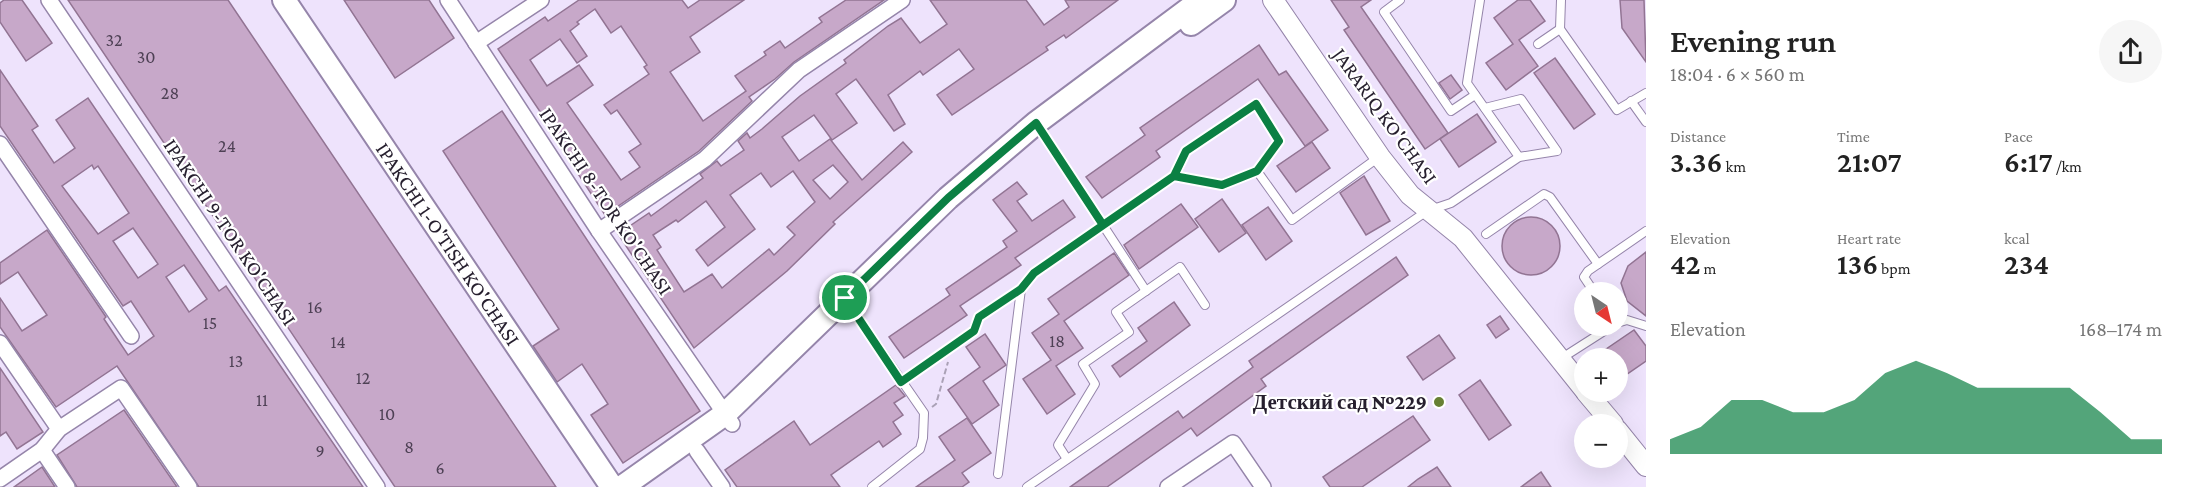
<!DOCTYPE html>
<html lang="en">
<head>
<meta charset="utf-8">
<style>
  body { margin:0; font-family:"Crimson Pro",serif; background:#f6f6f6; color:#222; height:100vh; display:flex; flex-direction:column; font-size:22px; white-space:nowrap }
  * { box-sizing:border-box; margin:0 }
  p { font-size:20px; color:#767676 }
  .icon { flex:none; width:33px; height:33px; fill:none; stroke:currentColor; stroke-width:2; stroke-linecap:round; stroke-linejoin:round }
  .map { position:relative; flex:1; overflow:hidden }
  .sheet { display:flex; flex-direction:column; background:#fff; width:540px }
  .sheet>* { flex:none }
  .needle { width:39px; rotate:145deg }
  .controls { position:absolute; left:1574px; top:282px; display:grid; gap:12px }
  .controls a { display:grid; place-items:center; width:54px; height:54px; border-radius:50%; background:#fff; box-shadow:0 6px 24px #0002; font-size:30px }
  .pin { position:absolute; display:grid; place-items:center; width:51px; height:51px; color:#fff; margin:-26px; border:3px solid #fff; border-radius:50%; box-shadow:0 2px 6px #0007 }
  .round { display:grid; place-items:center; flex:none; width:63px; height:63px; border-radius:32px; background:#f6f6f6 }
  .headline { display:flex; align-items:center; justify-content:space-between; height:102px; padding:0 24px }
  h1 { font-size:33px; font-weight:600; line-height:45px }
  .metrics { display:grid; grid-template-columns:repeat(3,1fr); gap:9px; height:102px; padding:6px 24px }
  .metrics div { display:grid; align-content:center }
  .metrics b { font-size:30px; font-weight:600 }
  .metrics small { font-size:16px; font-weight:400 }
  .metrics p { font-size:16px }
  .chart { height:168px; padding:12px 24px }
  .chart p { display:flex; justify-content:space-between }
  .chart svg { width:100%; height:108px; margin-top:6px; fill:#0b8043; opacity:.7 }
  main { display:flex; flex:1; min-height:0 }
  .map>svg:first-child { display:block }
</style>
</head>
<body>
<main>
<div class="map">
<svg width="1646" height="487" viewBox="0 0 1646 487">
  <rect width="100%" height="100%" fill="#eee3fc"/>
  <!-- building -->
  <g fill="#c7a8c9" stroke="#927493" stroke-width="1.5" fill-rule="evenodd">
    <polygon points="4,0 22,0 52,43 26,61 0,22 0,3"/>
    <polygon points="68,0 228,0 556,487 395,487"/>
    <polygon points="344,0 429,0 454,38 395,78"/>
    <path d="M579 0H682L688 8 700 0H744L690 37 700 52 670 72 703 121 746 91 735 76 766 55 764 52 780 41 785 48 822 22 819 18 846 0H884L794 62 775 79 749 97 752 101 699 151 605 215 541 117 543 116 498 49 545 17 548 21ZM595 9 611 33 621 26 647 65 644 67 649 74 604 105 611 114 617 110 641 144 629 152 640 167 621 180 567 103 593 85 579 65 547 86 530 60 560 39 577 63 587 56 570 31 579 24 577 22Z"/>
    <path d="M930 0H1026L1044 25 1069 7 1065 0H1118L1066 38 1064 35 1046 47 1048 50 952 115 937 95 974 69 959 49 923 75 920 71 888 95 905 124 894 131 856 79 836 94 857 123 832 140 814 115 782 137 799 161 830 139 862 180 903 142 912 152 833 222 835 224 787 271 694 348 618 234 649 213 651 216 703 178 700 174 717 161 721 166 744 150 738 141 747 133 750 138 762 129 800 96 846 63 844 60 888 26 901 18 920 43 947 24ZM833 165 848 182 830 199 813 180ZM793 171 815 202 787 227 795 235 774 255 769 249 722 288 712 274 684 292 657 250 661 247 653 235 676 220 678 222 706 201 725 227 696 250 708 266 755 229 730 195 761 173 771 187Z"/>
    <polygon points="1331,0 1371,0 1361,7 1448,133 1425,149 1344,30 1349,27"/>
    <polygon points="1518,0 1530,0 1545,21 1519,40 1538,66 1506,90 1486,63 1513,44 1494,18"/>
    <polygon points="1620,0 1644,0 1646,62 1622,28"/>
    <polygon points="1259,45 1279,75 1286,71 1328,130 1305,146 1258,79 1156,151 1160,157 1102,198 1086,177 1145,135 1140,128"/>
    <polygon points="1555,58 1595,114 1574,129 1534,73"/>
    <path d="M0 70 38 126 32 130 54 163 75 148 56 120 88 98 219 291 226 286 363 487H199L117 366 56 407 0 327V298L22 331 47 315 18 272 0 284V263L47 230 106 317 104 319 128 355 154 336 131 301 123 306 0 126ZM92 165 94 169 98 166 129 213 98 234 62 186ZM133 228 158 264 138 278 113 241ZM184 265 207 299 189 312 166 277Z"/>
    <polygon points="1451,75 1462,90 1450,99 1439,83"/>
    <polygon points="502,111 700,411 623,463 591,415 608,404 582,364 557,382 533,346 559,329 443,151"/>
    <polygon points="1477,114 1496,142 1459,167 1440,139"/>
    <polygon points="1312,142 1330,168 1296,192 1277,166"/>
    <polygon points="1364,176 1390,221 1366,235 1340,193"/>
    <polygon points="1017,182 1027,194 1017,201 1032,221 1063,200 1075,217 1015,258 1021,265 960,306 967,315 904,358 889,337 950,295 946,289 1007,247 1003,241 1017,231 993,200"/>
    <polygon points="1222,199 1246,233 1219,252 1195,219"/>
    <polygon points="1181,204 1198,227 1139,269 1124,245"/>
    <polygon points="1268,207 1292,241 1266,260 1242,225"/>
    <circle cx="1531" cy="246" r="29"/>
    <polygon points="1646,252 1646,316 1627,301 1621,283 1628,266"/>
    <polygon points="1114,253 1129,275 1064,321 1083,348 1056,366 1075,394 1047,414 1023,379 1051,360 1032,333 1059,314 1048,299"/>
    <polygon points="1396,257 1408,275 1261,379 1266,386 1197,436 1191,428 1107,487 1070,487 1178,411 1183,418 1253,367 1249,361"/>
    <polygon points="1174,302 1190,325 1120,377 1112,366 1147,341 1138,328"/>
    <polygon points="1500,316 1509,329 1496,338 1487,325"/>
    <polygon points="1634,330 1646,346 1646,361 1617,381 1617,358 1593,358"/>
    <polygon points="985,334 1006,365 983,381 999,405 972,424 948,390 980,367 966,347"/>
    <polygon points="1439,335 1455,358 1423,380 1407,357"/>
    <polygon points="0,368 43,432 17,449 6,432 0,436"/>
    <polygon points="1480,380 1511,425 1489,440 1459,395"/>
    <polygon points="896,385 905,396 894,403 903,415 893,422 901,434 883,447 879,441 831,475 840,487 737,487 725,470 794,421 810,445"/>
    <polygon points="124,410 177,487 77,487 57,455"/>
    <polygon points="1413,416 1430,440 1362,487 1330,487 1323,477"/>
    <polygon points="967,418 991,453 962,473 969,482 962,487 916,487 955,460 939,437"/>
    <polygon points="42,467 55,487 14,487"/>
    <polygon points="1437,467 1451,487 1408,487 1418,479"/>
    <polygon points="1541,472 1551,487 1521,487"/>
  </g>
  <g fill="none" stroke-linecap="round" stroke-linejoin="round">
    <defs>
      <g id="service">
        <polyline points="1400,0 1384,12 1451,111 1475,95"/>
        <polyline points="1480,0 1467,83 1519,157"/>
        <polyline points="1561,0 1560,29 1617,110 1646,93"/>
        <polyline points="1538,44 1560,29"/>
        <polyline points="1631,101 1646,122"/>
        <polyline points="1037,124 1146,291"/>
        <polyline points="1257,171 1292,220 1379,157"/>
        <polyline points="1486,234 1544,194 1550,197 1598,264"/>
        <polyline points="1594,292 1584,277 1588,271 1646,231"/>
        <polyline points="846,300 924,413 923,438 920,449 872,487"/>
        <polyline points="1617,323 1627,320 1646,326"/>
        <polyline points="1562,358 1612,326"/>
        <polyline points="901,382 973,331 979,317 1021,289 1034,273 1175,176 1186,151 1256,104 1279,141 1257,171 1222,185 1175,176"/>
        <polyline points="1067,459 1058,445 1095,384 1083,364 1129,332 1116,312 1180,267 1205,305"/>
        <polyline points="998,474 1021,289"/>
        <polyline points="1027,487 1427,211 1451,203 1519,157 1557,151 1521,99 1485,108"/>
      </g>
      <g id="minor">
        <polyline points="49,0 377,487"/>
        <polyline points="448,0 599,231 732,424"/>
        <polyline points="476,43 541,0"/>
        <polyline points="0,144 131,336"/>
        <polyline points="599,231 705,159 799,70 902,0"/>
        <polyline points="0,343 59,429"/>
        <polyline points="42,450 67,487"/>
        <polyline points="697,451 722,487"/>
        <polyline points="0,479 42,450 59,429 121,388 189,487"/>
        <polyline points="1168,487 1233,443 1263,487"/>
      </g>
      <g id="tertiary">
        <polyline points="1273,0 1380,157 1410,195 1463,238 1584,389"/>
        <polyline points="1586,392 1613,424"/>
        <polyline points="1617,430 1646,466"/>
      </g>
      <g id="secondary">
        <polyline points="284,0 612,487"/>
        <polyline points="1191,24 1224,0"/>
        <polyline points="622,487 725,414 948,198 1036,123 1201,0"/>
      </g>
    </defs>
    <!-- service casing -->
    <use href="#service" stroke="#9585aa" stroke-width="10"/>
    <!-- minor casing -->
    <use href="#minor" stroke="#9585aa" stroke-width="18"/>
    <!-- tertiary casing -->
    <use href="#tertiary" stroke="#9585aa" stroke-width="22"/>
    <!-- secondary casing -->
    <use href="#secondary" stroke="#9585aa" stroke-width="26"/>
    <!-- path -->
    <polyline stroke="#aaa1b6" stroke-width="2" stroke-dasharray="6 3" stroke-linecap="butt" points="932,407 936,404 948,362"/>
    <!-- service -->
    <use href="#service" stroke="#fff" stroke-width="8"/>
    <!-- minor -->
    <use href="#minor" stroke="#fff" stroke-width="15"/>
    <!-- tertiary -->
    <use href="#tertiary" stroke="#fff" stroke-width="20"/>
    <!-- secondary -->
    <use href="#secondary" stroke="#fff" stroke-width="22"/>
  </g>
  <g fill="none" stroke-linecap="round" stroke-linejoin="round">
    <defs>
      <polyline id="route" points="845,298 901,382 974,331 979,317 1021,289 1034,273 1174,176 1222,185 1257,171 1279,141 1256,104 1186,151 1174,176 1103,225 1036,123 948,198 845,298"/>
    </defs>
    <!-- route casing -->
    <use href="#route" stroke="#fff" stroke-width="12"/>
    <!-- route -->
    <use href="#route" stroke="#0b8043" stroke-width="8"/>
  </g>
  <!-- markers -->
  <circle fill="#678034" stroke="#fff" stroke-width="2" cx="1439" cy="402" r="6"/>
  <g text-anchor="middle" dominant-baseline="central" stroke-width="4.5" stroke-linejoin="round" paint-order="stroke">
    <!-- number labels -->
    <g font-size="18" fill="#4e4155">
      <text x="114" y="40">32</text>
      <text x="146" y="57">30</text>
      <text x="170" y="93">28</text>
      <text x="227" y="146">24</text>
      <text x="315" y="307">16</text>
      <text x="210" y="323">15</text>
      <text x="1057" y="341">18</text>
      <text x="338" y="342">14</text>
      <text x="236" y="361">13</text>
      <text x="363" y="378">12</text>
      <text x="262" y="400">11</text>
      <text x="387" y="414">10</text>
      <text x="409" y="447">8</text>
      <text x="320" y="451">9</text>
      <text x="440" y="468">6</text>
    </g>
    <!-- street labels -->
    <g font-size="21" fill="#261f2e" stroke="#fff">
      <text transform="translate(1385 116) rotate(54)">JARARIQ KO'CHASI</text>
      <text transform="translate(606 201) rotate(56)">IPAKCHI 8-TOR KO'CHASI</text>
      <text transform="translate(230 232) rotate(56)">IPAKCHI 9-TOR KO'CHASI</text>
      <text transform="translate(448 244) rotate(56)">IPAKCHI 1-O'TISH KO'CHASI</text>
    </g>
    <!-- poi labels -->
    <g font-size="21" font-weight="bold" fill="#261f2e" stroke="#fff" text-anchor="end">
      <text x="1427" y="402">Детский сад №229</text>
    </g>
  </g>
</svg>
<div class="controls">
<a><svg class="needle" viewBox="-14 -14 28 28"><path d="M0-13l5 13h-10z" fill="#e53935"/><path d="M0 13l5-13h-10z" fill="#767676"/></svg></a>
<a>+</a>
<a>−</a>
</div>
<div class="pin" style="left:845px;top:298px;background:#1e9e55"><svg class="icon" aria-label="arrive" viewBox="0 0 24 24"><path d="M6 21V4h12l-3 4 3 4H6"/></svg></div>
</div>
<section class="sheet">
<div class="headline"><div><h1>Evening run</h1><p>18:04 · 6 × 560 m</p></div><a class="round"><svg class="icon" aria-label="share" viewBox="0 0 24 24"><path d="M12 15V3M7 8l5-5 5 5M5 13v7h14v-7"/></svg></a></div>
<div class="metrics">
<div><p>Distance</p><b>3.36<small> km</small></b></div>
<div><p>Time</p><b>21:07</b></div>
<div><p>Pace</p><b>6:17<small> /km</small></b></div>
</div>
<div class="metrics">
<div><p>Elevation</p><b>42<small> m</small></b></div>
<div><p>Heart rate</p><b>136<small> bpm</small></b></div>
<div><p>kcal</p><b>234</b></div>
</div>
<div class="chart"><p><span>Elevation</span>168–174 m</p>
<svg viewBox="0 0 160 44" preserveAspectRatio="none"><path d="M0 44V38L10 33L20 22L30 22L40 27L50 27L60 22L70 11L80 6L90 11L100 17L110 17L120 17L130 17L140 27L150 38L160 38V44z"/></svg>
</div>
</section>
</main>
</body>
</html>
